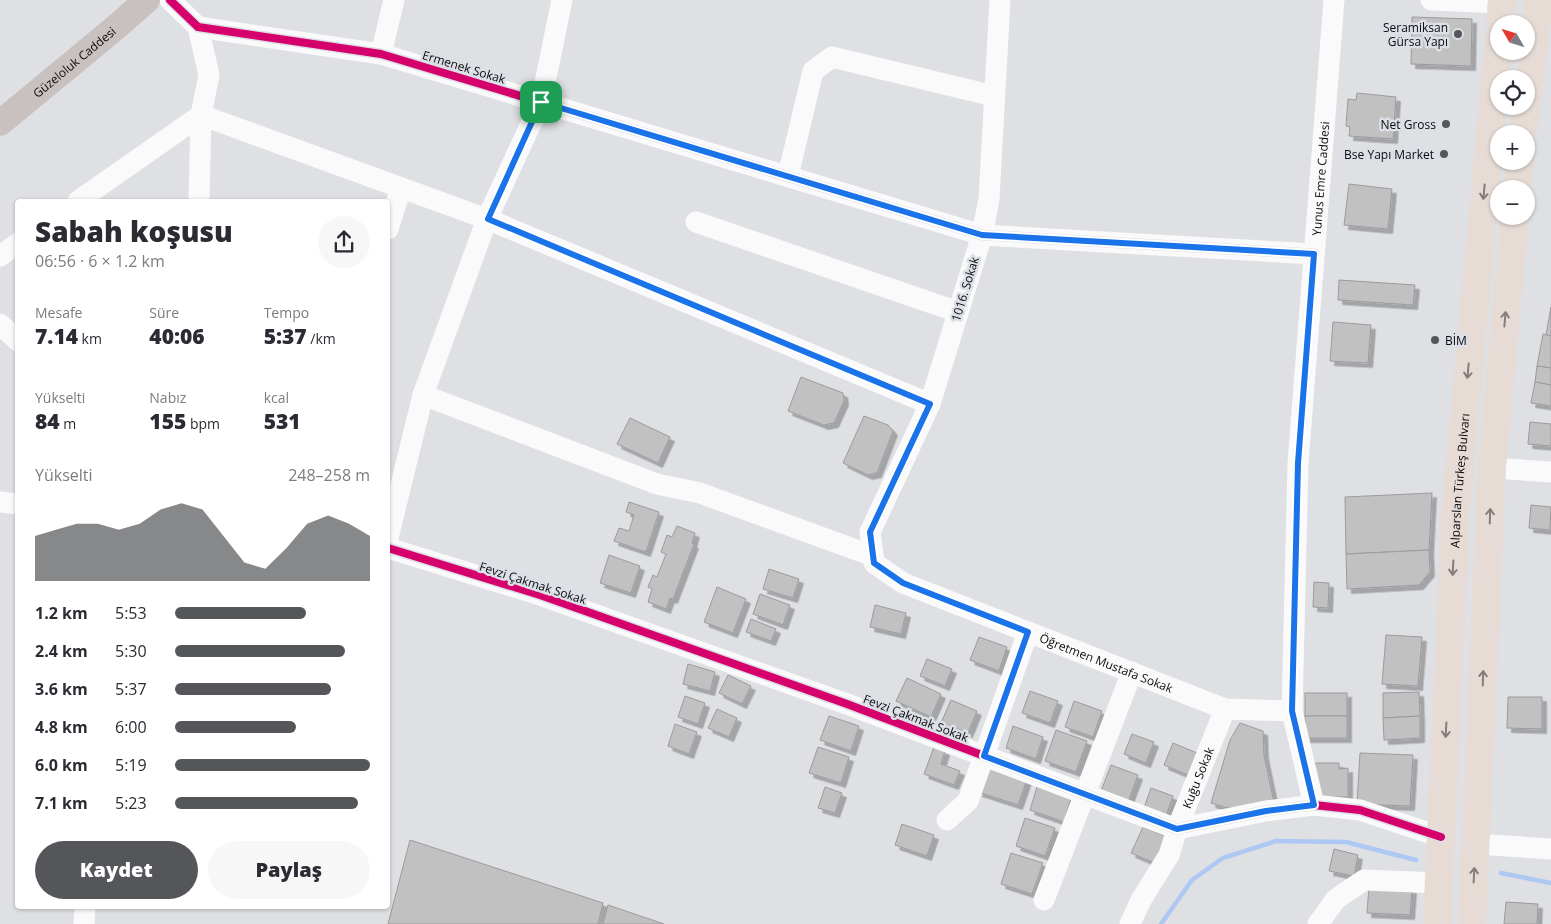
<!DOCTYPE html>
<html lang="tr">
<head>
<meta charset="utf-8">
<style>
  body { margin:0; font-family:"Open Sans",sans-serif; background:#f7f7f7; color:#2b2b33; height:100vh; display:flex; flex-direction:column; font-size:19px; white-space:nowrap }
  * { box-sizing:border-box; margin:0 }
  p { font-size:16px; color:#7c7c81 }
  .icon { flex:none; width:28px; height:28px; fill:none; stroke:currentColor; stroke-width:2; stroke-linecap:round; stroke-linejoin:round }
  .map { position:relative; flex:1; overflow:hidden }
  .details { position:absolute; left:15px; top:199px; width:375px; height:710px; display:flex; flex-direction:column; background:#fff; border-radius:5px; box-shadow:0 1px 4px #0004 }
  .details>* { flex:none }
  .needle { width:32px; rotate:309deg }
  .buttons { position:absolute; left:1490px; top:15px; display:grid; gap:10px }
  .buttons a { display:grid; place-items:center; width:45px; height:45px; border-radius:50%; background:#fff; box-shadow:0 1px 4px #0004; font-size:25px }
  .pin { position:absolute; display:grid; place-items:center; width:42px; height:42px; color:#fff; margin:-21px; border-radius:10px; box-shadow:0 2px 8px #0006 }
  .round { display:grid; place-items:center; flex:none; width:52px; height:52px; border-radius:26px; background:#f7f7f7 }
  .head { display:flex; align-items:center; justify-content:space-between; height:85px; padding:0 20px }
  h1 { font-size:28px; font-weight:800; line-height:38px }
  .metrics { display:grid; grid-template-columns:repeat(3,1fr); gap:8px; height:85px; padding:5px 20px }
  .metrics div { display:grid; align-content:center }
  .metrics b { font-size:21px; font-weight:800 }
  .metrics small { font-size:14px; font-weight:400 }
  .metrics p { font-size:14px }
  .chart { height:140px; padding:10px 20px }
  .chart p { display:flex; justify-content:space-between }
  .chart svg { width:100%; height:90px; margin-top:5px; fill:#555659; opacity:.7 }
  .button { display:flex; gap:10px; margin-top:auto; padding:10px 20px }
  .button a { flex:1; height:58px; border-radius:30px; background:#555659; color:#fff; font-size:20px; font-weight:800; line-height:58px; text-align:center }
  .button a+a { background:#f7f7f7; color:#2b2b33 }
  ul { padding:0 20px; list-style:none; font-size:16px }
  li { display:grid; grid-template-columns:80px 60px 1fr; align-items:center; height:38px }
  li i { height:12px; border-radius:6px; background:#555659 }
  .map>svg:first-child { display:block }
</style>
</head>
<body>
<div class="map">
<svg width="1551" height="924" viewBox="0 0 1551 924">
  <defs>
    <filter id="shadow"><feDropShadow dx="4.5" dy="4.5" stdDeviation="0" flood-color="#0004"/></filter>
  </defs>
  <rect width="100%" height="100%" fill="#dee0e4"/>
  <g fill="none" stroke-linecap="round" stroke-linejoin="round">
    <!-- stream -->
    <g stroke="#adc8f3" stroke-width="4.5">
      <polyline points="1501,873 1551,883"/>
      <polyline points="1161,924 1192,880 1223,858 1276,841 1346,842 1416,860"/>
    </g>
  </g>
  <!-- building -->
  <g fill="#c1c1c2" stroke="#9b9b9c" filter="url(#shadow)">
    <polygon points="1412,17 1472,19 1471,66 1411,64"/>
    <polygon points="1357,93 1396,97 1393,139 1349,136 1350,127 1346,126 1348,99 1356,100"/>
    <polygon points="1349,184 1392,189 1388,229 1344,225"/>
    <polygon points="1339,280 1415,285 1413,305 1338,300"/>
    <polygon points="1551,307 1551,336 1546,335"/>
    <polygon points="1333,322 1371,325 1368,363 1330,361"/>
    <polygon points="1543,334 1551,336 1551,368 1537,366"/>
    <polygon points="1537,366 1551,368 1551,385 1535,382"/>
    <polygon points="801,377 843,393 844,401 834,423 824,425 788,411"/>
    <polygon points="1535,382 1551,385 1551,406 1531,403"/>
    <polygon points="864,416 888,425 893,431 877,473 868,475 843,463"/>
    <polygon points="630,418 670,437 658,463 617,444"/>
    <polygon points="1530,422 1551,424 1551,446 1528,444"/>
    <polygon points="1432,493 1429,550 1346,554 1345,497"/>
    <polygon points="629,502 659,512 646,552 614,541 619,528 629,531 634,515 626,512"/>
    <polygon points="1531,505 1551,507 1550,530 1529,528"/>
    <polygon points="677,526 695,533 692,543 694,544 673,599 670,598 666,609 648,602 652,589 648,587 653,575 657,577 666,554 661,552 667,535 672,537"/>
    <polygon points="1429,550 1430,572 1419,585 1347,589 1346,554"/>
    <polygon points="609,555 640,566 631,593 600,583"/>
    <polygon points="769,569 799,579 793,598 763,589"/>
    <polygon points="1314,582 1329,583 1328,608 1313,607"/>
    <polygon points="717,587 746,599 733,633 704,622"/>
    <polygon points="760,594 790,605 783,625 753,614"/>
    <polygon points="875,605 906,613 901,634 870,627"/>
    <polygon points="751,619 776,629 771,641 746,632"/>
    <polygon points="1386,635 1422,637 1418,686 1382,684"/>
    <polygon points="979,637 1007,647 999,671 970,660"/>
    <polygon points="927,659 952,669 945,686 920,676"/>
    <polygon points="688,664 715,672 710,691 683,684"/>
    <polygon points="728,675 751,686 742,704 719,693"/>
    <polygon points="907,678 941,694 931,717 896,701"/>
    <polygon points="1030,691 1058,701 1050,723 1022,713"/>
    <polygon points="1419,692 1420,716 1383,718 1383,693"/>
    <rect x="1305" y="693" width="42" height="23"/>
    <polygon points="685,696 705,703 698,724 678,717"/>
    <polygon points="1508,697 1542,697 1542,729 1507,728"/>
    <polygon points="951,700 977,711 968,733 941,723"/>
    <polygon points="1074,701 1102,711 1093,737 1065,727"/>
    <polygon points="717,709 737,718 729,737 708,728"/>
    <polygon points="829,716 859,726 851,751 820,740"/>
    <rect x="1305" y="716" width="42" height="22"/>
    <polygon points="1420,716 1420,738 1384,740 1383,718"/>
    <polygon points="1240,723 1263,731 1264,755 1275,807 1227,808 1211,803 1230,740"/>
    <polygon points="675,724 697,732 689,754 668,746"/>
    <polygon points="1013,726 1043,737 1036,759 1006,748"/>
    <polygon points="1056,730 1087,741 1076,772 1045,761"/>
    <polygon points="1132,734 1154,742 1146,763 1124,754"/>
    <polygon points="1173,743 1197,753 1188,775 1164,765"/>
    <polygon points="818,747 849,757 841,783 809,773"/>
    <polygon points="934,747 945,751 941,764 960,771 954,785 924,774"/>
    <polygon points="1360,753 1413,755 1410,806 1357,804"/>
    <polygon points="1313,763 1339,763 1339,769 1348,768 1348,797 1320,797"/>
    <polygon points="1111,765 1138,775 1128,802 1101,791"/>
    <polygon points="987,766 1027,779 1018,805 978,792"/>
    <polygon points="825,787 842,793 835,813 818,808"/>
    <polygon points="1037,787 1071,798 1064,822 1030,810"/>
    <polygon points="1151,788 1173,796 1166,816 1144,808"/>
    <polygon points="1025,818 1055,828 1045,856 1016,846"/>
    <polygon points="902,824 934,835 927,856 895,845"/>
    <polygon points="1143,827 1168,837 1157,864 1131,853"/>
    <polygon points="410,840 603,903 598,924 388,924"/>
    <polygon points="1334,849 1358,855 1354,876 1329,871"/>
    <polygon points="1011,853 1043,863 1032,894 1001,884"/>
    <polygon points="1369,886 1412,889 1410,915 1367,913"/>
    <polygon points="1506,902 1538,904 1537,924 1504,924"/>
    <polygon points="608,905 664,924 603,924"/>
  </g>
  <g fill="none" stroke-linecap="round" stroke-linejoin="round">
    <!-- minor -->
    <g stroke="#fafafb" stroke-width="21">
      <polyline points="170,0 198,27 381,54 982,235 1314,254"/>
      <path id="s1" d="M1000 0 989 199 982 235 930 404 870 532 874 563 903 583 1225 709 1292 711"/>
      <polyline points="1431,0 1502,3"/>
      <polyline points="198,27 209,75 201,115 199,201"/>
      <polyline points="381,54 394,0"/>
      <polyline points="788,176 813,71 832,57 994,96"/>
      <polyline points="78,201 201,115 487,219 930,404"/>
      <polyline points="696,222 958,312"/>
      <polyline points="388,229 401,188"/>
      <polyline points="0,256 18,243"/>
      <polyline points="0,324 18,341"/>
      <polyline points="423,395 657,484 700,493 873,556"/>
      <polyline points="1492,468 1551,472"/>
      <polyline points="0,502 18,504"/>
      <polyline points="388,538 423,395 487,219 541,102 562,0"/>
      <polyline points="388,548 540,595 847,704 1177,829 1266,811 1314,805 1360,810 1441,837"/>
      <path id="s2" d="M1314 805 1292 711 1298 463 1334 0"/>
      <polyline points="947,820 968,801 1028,632"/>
      <polyline points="1476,844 1551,849"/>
      <polyline points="1044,900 1132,672"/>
      <polyline points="84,924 85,906"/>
      <path id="s3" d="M1130 924 1141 900 1169 855 1177 829 1225 709"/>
      <polyline points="1318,924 1336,899 1364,880 1439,883"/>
    </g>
    <!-- major -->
    <path stroke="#c8c1bf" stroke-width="26" id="s4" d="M0 123 115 28 147 0"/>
    <!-- highway -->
    <g stroke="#e7dbd5" stroke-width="28">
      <polyline points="1500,24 1502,0"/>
      <polyline points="1523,134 1539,0"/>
      <polyline points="1517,189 1520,161"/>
      <path id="s5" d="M1437 924 1456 507 1499 39"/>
      <polyline points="1472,924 1492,468 1515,216"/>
    </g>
    <defs>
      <g id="cycleway">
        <polyline points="170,0 198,27 381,54 982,235 1314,254"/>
        <polyline points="388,548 540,595 847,704 1177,829 1266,811 1314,805 1360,810 1441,837"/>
      </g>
    </defs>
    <!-- cycleway casing -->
    <use href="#cycleway" stroke="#dcdfe6" stroke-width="11"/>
    <!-- cycleway -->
    <use href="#cycleway" stroke="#d6006c" stroke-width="8"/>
  </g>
  <!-- one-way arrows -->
  <defs><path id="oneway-shaft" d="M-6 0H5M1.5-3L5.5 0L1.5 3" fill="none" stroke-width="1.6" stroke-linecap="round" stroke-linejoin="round" transform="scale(1.25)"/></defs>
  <g stroke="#847d7b">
    <use href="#oneway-shaft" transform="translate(1484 192) rotate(95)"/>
    <use href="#oneway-shaft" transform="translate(1505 319) rotate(-85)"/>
    <use href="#oneway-shaft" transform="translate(1468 371) rotate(95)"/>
    <use href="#oneway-shaft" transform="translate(1490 516) rotate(-88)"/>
    <use href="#oneway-shaft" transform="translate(1453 568) rotate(93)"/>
    <use href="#oneway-shaft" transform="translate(1483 678) rotate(-88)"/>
    <use href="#oneway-shaft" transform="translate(1446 730) rotate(93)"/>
    <use href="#oneway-shaft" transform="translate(1474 875) rotate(-87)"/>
  </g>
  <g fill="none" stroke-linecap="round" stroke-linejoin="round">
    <defs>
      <polygon id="route" points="541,102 982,235 1314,254 1298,463 1292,711 1314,805 1266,811 1177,829 984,756 1028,632 903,583 874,563 870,532 930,404 488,219"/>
    </defs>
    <!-- route casing -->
    <use href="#route" stroke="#fff" stroke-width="10"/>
    <!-- route -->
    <use href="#route" stroke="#1a73e8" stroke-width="6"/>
  </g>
  <!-- markers -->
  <g fill="#555659" stroke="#dcdfe6" stroke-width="2">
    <circle cx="1458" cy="34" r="5"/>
    <circle cx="1446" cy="124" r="5"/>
    <circle cx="1444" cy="154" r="5"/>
    <circle cx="1435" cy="340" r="5"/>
  </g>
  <g text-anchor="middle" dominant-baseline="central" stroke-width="5" stroke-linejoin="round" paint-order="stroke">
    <!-- poi labels -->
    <g font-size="12" fill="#0b0b0e" stroke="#dcdfe6" text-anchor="end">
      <text x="1448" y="27">Seramiksan<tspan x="1448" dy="14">Gürsa Yapı</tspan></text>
      <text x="1436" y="124">Net Gross</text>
      <text x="1434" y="154">Bse Yapı Market</text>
      <text x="1445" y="340" text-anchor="start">BİM</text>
    </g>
    <!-- street labels -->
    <g font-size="12" fill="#0b0b0e" stroke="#dcdfe6">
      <text stroke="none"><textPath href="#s4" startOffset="96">Güzeloluk Caddesi</textPath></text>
      <text transform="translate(464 67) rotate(17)">Ermenek Sokak</text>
      <text stroke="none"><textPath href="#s2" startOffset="630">Yunus Emre Caddesi</textPath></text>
      <text transform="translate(965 289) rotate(-73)">1016. Sokak</text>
      <text stroke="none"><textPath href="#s5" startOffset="444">Alparslan Türkeş Bulvarı</textPath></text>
      <text transform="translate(533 583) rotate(18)">Fevzi Çakmak Sokak</text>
      <text stroke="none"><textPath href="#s1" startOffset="839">Öğretmen Mustafa Sokak</textPath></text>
      <text transform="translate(916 718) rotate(21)">Fevzi Çakmak Sokak</text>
      <text stroke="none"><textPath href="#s3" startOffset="162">Kuğu Sokak</textPath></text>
    </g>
  </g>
</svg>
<div class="buttons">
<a><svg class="needle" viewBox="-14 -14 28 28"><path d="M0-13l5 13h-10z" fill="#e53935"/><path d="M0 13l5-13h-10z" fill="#7c7c81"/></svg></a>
<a><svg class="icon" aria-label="locate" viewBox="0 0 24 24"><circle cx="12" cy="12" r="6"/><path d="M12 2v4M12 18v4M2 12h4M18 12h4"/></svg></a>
<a>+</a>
<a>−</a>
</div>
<div class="pin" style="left:541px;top:102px;background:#1e9e55"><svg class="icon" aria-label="arrive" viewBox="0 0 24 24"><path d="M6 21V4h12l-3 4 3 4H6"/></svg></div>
<section class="details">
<div class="head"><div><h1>Sabah koşusu</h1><p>06:56 · 6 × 1.2 km</p></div><a class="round"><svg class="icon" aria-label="share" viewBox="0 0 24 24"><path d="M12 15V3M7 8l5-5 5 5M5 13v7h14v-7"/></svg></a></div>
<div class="metrics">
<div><p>Mesafe</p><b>7.14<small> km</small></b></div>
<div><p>Süre</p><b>40:06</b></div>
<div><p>Tempo</p><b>5:37<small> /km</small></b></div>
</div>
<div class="metrics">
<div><p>Yükselti</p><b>84<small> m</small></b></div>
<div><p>Nabız</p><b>155<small> bpm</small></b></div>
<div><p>kcal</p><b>531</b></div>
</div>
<div class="chart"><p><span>Yükselti</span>248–258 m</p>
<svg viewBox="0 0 160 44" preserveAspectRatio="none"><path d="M0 44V22L10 19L20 16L30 16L40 19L50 16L60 9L70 6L80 9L90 22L100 35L110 38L120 28L130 16L140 12L150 16L160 22V44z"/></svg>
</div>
<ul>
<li><b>1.2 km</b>5:53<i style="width:67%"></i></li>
<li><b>2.4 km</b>5:30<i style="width:87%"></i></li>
<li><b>3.6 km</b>5:37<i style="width:80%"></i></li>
<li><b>4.8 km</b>6:00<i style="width:62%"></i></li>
<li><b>6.0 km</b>5:19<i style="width:100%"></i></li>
<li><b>7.1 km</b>5:23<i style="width:94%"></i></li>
</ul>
<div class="button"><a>Kaydet</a><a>Paylaş</a></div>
</section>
</div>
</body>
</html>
